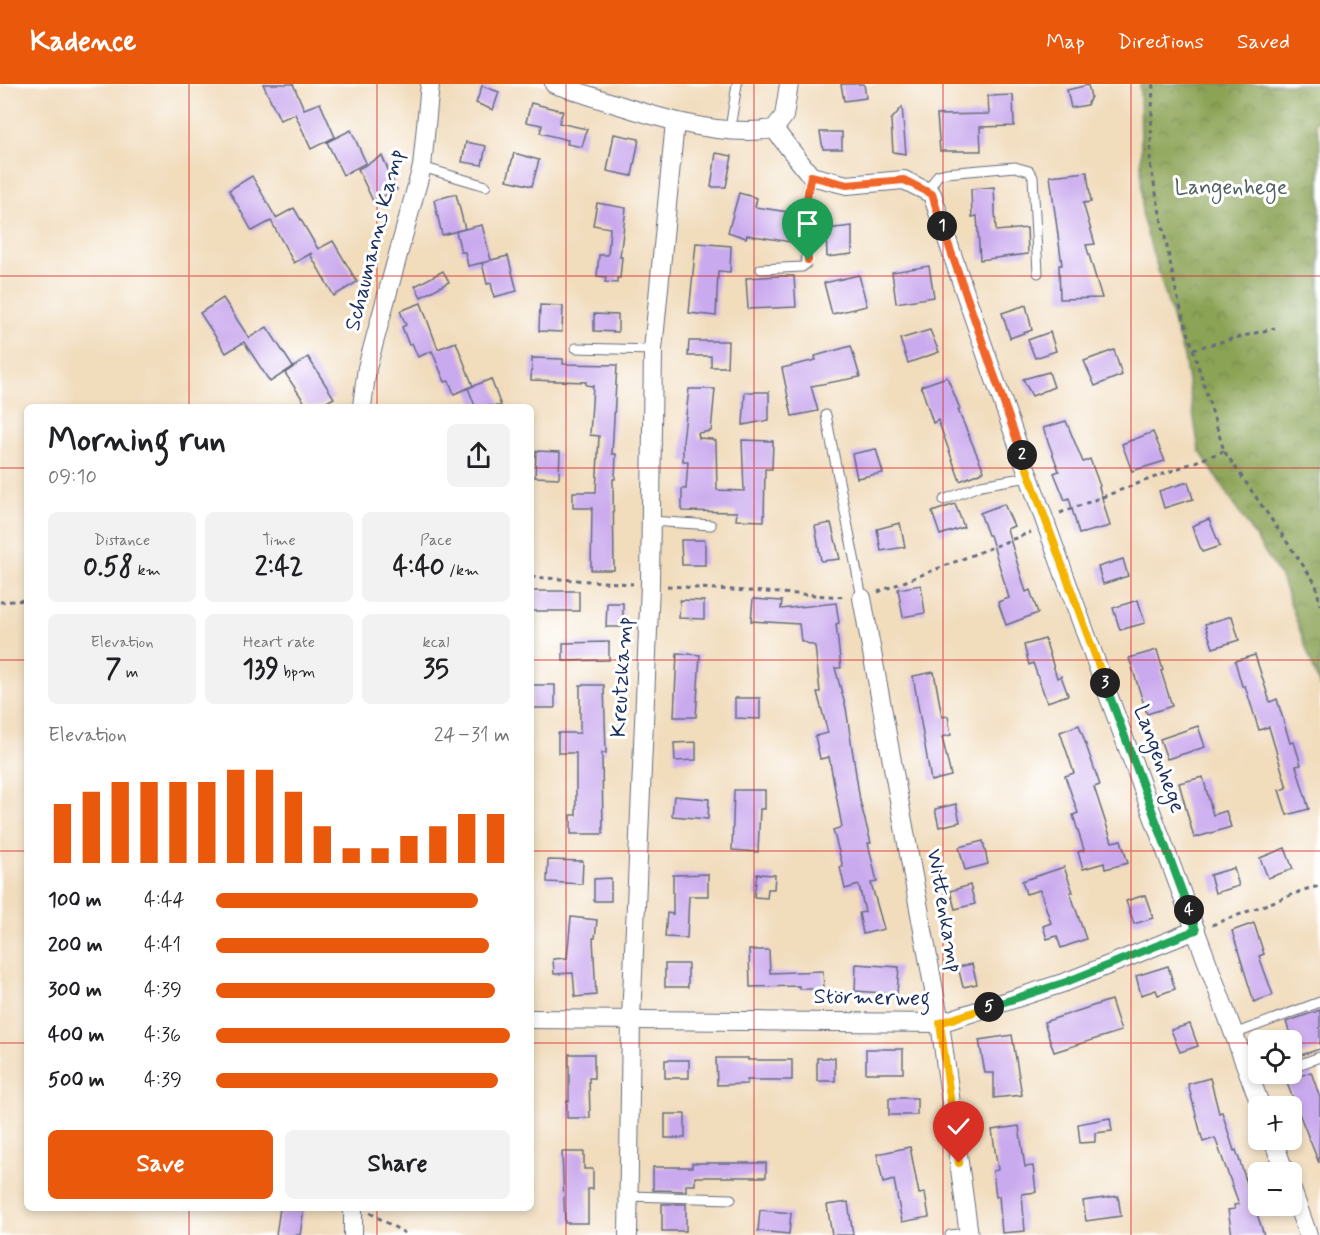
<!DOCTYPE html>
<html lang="en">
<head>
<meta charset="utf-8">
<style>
  body { margin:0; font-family:Mynerve,sans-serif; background:#f2f2f2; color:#202124; height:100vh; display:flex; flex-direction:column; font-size:22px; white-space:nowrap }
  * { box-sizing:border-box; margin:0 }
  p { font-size:20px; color:#757577 }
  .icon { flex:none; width:33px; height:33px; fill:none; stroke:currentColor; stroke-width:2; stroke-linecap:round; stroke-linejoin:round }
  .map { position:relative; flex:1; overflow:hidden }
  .sheet { position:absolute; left:24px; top:320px; width:510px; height:807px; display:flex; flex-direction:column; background:#fff; border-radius:9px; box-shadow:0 3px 9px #0003 }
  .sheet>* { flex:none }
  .controls { position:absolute; left:1248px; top:946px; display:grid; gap:12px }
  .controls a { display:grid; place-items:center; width:54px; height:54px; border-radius:9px; background:#fff; box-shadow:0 3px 9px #0003; font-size:30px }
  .pin { position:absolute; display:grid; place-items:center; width:51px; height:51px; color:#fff; margin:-62px -26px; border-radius:50% 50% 50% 0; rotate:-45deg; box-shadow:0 0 6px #0007 }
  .pin .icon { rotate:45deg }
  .km { position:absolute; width:30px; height:30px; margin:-15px; border-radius:50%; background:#222; color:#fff; font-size:16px; line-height:30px; text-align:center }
  .round { display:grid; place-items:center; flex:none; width:63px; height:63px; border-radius:9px; background:#f2f2f2 }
  .head { display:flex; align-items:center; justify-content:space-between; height:102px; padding:0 24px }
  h1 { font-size:33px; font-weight:700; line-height:45px }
  .figures { display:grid; grid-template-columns:repeat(3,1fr); gap:9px; height:102px; padding:6px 24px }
  .figures div { display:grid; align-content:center; border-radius:9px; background:#f2f2f2; text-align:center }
  .figures b { font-size:26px; font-weight:700 }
  .figures small { font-size:16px; font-weight:400 }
  .figures p { font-size:16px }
  .chart { height:168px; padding:12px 24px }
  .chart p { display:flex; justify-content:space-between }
  .chart svg { width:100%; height:108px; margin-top:6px; stroke:#ea580c; stroke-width:6 }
  .cta { display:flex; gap:12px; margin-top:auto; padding:12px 24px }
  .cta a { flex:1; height:69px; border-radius:9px; background:#ea580c; color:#fff; font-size:24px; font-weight:700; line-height:69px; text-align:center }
  .cta a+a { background:#f2f2f2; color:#202124 }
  ul { padding:0 24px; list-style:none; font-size:20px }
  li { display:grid; grid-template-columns:96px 72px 1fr; align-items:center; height:45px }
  li i { height:15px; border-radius:8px; background:#ea580c }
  header { display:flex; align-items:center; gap:36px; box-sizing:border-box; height:84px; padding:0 30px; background:#ea580c; color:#fff }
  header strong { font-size:28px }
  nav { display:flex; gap:33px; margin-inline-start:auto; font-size:21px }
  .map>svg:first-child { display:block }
</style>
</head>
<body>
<header>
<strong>Kadence</strong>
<nav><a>Map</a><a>Directions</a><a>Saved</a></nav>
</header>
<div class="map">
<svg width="1320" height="1151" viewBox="0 0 1320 1151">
  <defs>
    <pattern id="forest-crowns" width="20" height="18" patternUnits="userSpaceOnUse" patternTransform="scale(1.5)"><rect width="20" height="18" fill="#8ba354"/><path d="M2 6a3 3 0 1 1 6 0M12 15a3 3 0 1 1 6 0" fill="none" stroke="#718549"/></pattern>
  </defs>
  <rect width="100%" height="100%" fill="#fff"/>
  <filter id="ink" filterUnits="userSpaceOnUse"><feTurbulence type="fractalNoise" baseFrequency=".0167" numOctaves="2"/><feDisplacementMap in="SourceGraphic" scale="12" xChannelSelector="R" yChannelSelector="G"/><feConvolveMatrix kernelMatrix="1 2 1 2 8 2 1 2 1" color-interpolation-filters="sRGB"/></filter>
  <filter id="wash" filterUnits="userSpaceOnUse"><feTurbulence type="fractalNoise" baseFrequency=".008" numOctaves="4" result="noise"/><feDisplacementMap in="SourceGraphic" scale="24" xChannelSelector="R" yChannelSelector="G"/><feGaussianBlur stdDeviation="1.35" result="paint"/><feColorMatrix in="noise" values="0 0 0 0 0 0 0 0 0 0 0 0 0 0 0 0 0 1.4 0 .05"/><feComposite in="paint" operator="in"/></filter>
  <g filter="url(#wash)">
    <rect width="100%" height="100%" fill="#f1dcbc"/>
    <!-- forest -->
    <polygon fill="url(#forest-crowns)" stroke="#536959" stroke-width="1.5" points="1140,0 1320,0 1320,36 1315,38 1320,55 1320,603 1281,493 1199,366 1184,273 1142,133"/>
    <g id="blocks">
      <!-- building -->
      <g fill="#caaaee">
        <polygon points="263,0 293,0 304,25 320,19 335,53 311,65 295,30 280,36"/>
        <polygon points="841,0 864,0 866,14 844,17"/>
        <polygon points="1088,1 1091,13 1087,21 1071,24 1067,6"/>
        <polygon points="482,2 499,8 493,26 476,19"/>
        <polygon points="1013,11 1014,42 980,43 981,67 940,67 937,31 989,30 988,12"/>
        <polygon points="531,19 563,27 559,39 587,45 582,63 567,60 568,56 540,49 542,41 526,38"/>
        <polygon points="902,23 906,70 893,68 891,36"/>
        <polygon points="351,46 366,79 343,91 327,58"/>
        <polygon points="820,48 842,48 842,65 823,65"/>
        <polygon points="614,50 639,55 632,92 607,87"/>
        <polygon points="466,58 486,62 482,81 462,78"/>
        <polygon points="514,69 539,76 532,102 507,96"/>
        <polygon points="716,69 732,72 726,103 711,103"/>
        <polygon points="382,72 397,106 373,117 358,85"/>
        <polygon points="1087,88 1091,118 1083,119 1095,160 1086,161 1102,214 1060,215 1059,181 1062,181 1050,92"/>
        <polygon points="252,92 276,134 294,124 318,165 333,157 357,198 334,212 310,170 312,169 294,179 271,137 252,147 229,106"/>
        <polygon points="994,103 996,147 1027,144 1028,170 980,176 977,132 972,133 971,105"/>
        <polygon points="739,109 757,114 755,123 801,130 797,159 747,151 746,154 728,148"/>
        <polygon points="456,110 465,145 442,151 434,116"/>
        <polygon points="597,119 626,124 620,173 622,173 620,194 617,194 617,199 605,198 606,193 597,192 599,171 608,171 610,144 593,141"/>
        <polygon points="482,141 491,176 508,172 517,207 494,213 491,199 487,200 482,179 490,177 468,182 465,168 461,168 456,147"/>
        <polygon points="852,142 852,170 827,173 826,145"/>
        <polygon points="696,159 731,162 730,188 718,187 716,232 689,229"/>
        <polygon points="929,182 934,213 896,219 892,188"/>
        <polygon points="443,187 449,198 421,213 415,202"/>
        <polygon points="859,191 867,222 832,230 824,199"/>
        <polygon points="777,192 794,192 796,223 748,225 746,194"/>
        <polygon points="223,214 249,254 267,243 293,283 270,298 244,258 226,269 200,229"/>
        <polygon points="421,219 438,265 456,258 473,302 454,310 449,297 445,298 432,267 418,273 412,259 409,261 402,243 406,241 400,227"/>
        <polygon points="540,221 563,222 562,248 539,247"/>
        <polygon points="1026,221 1032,246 1010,254 1002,229"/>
        <polygon points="594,230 618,231 618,248 594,247"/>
        <polygon points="930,246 939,268 908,279 900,255"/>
        <polygon points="1050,248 1056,267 1035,274 1028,256"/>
        <polygon points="689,257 728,257 727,283 711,283 711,272 688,272"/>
        <polygon points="851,262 860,293 811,302 818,327 792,332 782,284 816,276 815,272"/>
        <polygon points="1114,266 1122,291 1095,302 1084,277"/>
        <polygon points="308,273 334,314 320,322 307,322 285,289"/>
        <polygon points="532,274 563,275 563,280 617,281 612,370 616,370 615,395 613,395 614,486 591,486 592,424 573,424 573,408 596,408 599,352 590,351 593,302 586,301 586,298 531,296"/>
        <polygon points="1049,288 1054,303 1032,312 1023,295"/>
        <polygon points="947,293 960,325 958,326 984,387 960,397 938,336 933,339 921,302"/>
        <polygon points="491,295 501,322 475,322 468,304"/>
        <polygon points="689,305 715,305 711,347 698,349 699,354 711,355 716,357 717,406 744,407 742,356 773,357 772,385 765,385 764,437 736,436 737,428 682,427 682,405 686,405 688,377 683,377 683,357"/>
        <polygon points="745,308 769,308 769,336 743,341"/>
        <polygon points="1066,337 1083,378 1090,375 1100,402 1099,403 1110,442 1079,450 1069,414 1065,416 1054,389 1059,387 1043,344"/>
        <polygon points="1153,348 1165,377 1132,387 1122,360"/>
        <polygon points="876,365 883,389 857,394 852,370"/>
        <polygon points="536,367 560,368 559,394 535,393"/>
        <polygon points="1188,398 1193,415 1164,424 1159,407"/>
        <polygon points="955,420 964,443 940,451 932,428"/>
        <polygon points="1004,420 1014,442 1007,445 1026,508 1030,506 1038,529 1006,541 998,518 1009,514 990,451 988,451 980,429"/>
        <polygon points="1209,435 1220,462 1202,468 1192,442"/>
        <polygon points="831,439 840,475 821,477 815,442"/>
        <polygon points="900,439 905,463 881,467 877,445"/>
        <polygon points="681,456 705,456 705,481 682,481"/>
        <polygon points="1123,475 1128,492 1103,500 1098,483"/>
        <polygon points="921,501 925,529 903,533 898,505"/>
        <rect x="531" y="507" width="48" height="20"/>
        <polygon points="753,515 782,517 781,525 836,519 839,539 836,540 841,584 835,584 846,624 860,717 871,759 868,759 877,798 871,799 884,845 863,850 859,829 865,828 859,801 845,805 840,783 843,783 833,746 842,743 829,673 820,675 815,652 828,649 817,608 820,608 815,562 801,557 799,540 751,537"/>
        <polygon points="680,516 704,517 704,535 679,534"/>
        <polygon points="1138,516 1145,539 1120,546 1113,524"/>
        <polygon points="607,519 623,519 623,543 606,543"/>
        <polygon points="1232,532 1239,556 1213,564 1205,540"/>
        <polygon points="1045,555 1057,594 1061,592 1068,611 1047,618 1033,579 1029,581 1024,561"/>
        <polygon points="609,558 609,576 563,577 563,559"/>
        <polygon points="1157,566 1163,586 1161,587 1172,622 1147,630 1129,574"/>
        <polygon points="677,569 700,571 696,633 674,633"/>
        <polygon points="1255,571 1270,618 1277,615 1290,659 1294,658 1301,681 1296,682 1309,725 1287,731 1279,706 1287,704 1269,643 1259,646 1245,602 1242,602 1235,577"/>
        <polygon points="934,588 942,633 948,632 951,651 942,653 951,692 931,697 913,592"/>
        <rect x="531" y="601" width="24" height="23"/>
        <polygon points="580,601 604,601 606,669 602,669 603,750 571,750 571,731 576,731 576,669 558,669 558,649 580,649"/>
        <polygon points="735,614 760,614 760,635 735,634"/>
        <polygon points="1079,641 1100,701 1094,703 1112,758 1121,756 1128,779 1105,785 1104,779 1083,785 1078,768 1084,766 1073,731 1078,729 1065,692 1074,689 1060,648"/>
        <polygon points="1198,642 1205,663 1167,675 1160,655"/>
        <polygon points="696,658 696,676 675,677 674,659"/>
        <polygon points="1203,693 1213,731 1226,727 1231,743 1194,754 1179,699"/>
        <polygon points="734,706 765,706 765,725 760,725 758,768 732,766"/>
        <polygon points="674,712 709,715 708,735 672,732"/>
        <polygon points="956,720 960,738 939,743 935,725"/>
        <polygon points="983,757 988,780 965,786 959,763"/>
        <polygon points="1285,764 1293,785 1268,794 1260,774"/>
        <polygon points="548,776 583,777 582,800 547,798"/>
        <polygon points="1064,783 1073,808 1070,808 1086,855 1061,864 1057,852 1047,855 1043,842 1051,839 1040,806 1026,810 1022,797"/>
        <polygon points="1234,784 1239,802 1215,809 1210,791"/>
        <polygon points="708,790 708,812 689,812 687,854 665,853 667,829 673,830 673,791"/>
        <polygon points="757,790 775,791 774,805 768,805 767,814 754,813"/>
        <polygon points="611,794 611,817 594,817 594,795"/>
        <polygon points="970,801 975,820 955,825 950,807"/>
        <polygon points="1145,811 1153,834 1134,840 1126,817"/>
        <polygon points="571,833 597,836 595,854 593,854 596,911 575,913 573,889 554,890 553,875 567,874"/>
        <polygon points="1254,839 1264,870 1259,872 1273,911 1254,918 1232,847"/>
        <polygon points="749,866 769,866 770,889 823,887 824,905 799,905 799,902 750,903"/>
        <rect x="665" y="880" width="23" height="23"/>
        <polygon points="856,880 899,883 897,910 855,907"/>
        <polygon points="972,880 977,900 963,903 958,883"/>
        <polygon points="1168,882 1175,905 1158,911 1156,906 1141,911 1136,892"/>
        <polygon points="1111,916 1121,947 1054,968 1044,938"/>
        <polygon points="1320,926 1320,965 1298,972 1286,938"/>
        <polygon points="1190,940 1198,962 1180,968 1171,946"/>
        <polygon points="1012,951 1022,1011 994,1014 994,989 985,989 979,956"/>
        <rect x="866" y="965" width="37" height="24"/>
        <polygon points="569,970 594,970 594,994 589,994 590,1034 567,1034 567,1017 569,1017"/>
        <polygon points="716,974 748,974 748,976 792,976 792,996 747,996 747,1000 717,1001"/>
        <rect x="817" y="974" width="18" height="23"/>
        <rect x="665" y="976" width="24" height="18"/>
        <polygon points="1311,988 1320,1014 1319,1079 1286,997"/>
        <polygon points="1210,994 1219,1029 1222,1028 1234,1067 1236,1066 1264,1151 1232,1151 1228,1126 1235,1125 1234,1121 1239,1120 1215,1054 1203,1058 1188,1000"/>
        <rect x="889" y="1014" width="28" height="17"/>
        <rect x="665" y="1030" width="20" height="24"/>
        <polygon points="1110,1034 1112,1047 1095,1049 1095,1058 1080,1059 1078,1040"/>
        <polygon points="1019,1042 1025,1083 1033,1082 1036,1108 1022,1110 1025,1147 1002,1149 999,1112 996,1113 993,1087 998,1086 992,1046"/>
        <polygon points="910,1063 919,1110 925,1109 929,1133 902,1138 894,1096 883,1099 877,1070"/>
        <polygon points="562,1068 584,1068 584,1085 593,1085 593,1105 588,1105 588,1139 565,1139"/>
        <polygon points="692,1079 766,1079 766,1093 695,1093 695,1101 686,1101 686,1107 653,1106 653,1083 692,1083"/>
        <polygon points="1118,1112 1121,1132 1086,1137 1083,1117"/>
        <polygon points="848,1118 853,1151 832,1151 827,1121"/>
        <rect x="662" y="1120" width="24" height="27"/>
        <polygon points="280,1124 304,1124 300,1151 276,1151"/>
        <polygon points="760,1126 791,1129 789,1150 758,1147"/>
      </g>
    </g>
  </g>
  <g filter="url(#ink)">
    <use href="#blocks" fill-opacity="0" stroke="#666c7f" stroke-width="1.5"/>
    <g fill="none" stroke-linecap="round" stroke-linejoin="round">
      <defs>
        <g id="lane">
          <polyline points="730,45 737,0"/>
          <polyline points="422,83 486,102"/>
          <polyline points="927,108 938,91 946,89 1015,83 1029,87 1033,93 1038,189"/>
          <polyline points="761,185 802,183 806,180 808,105 811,92"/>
          <polyline points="576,264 653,266"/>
          <polyline points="826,331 862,514"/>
          <polyline points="944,416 981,401 1029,393"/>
          <polyline points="651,437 711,441"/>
          <polyline points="1234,950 1320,918"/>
          <polyline points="1292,983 1320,973"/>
          <polyline points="1251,997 1271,990"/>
          <polyline points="629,1112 731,1115"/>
          <polyline points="950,1151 968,1149"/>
        </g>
        <g id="street">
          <path d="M554 0C618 20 707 56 774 45L784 32 789 0"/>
          <path d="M774 45 811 92 847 101 904 96 932 110C1033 417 1149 720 1261 1023"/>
          <polyline points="362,322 367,284 422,83 430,0"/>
          <polyline points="862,514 940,939 969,1151"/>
          <polyline points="531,935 940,939 1066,898 1196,846"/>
          <polyline points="1273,1056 1285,1089"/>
          <polyline points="1292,1106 1308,1151"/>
          <polyline points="353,1151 353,1124"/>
          <polyline points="628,1151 631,935 650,501 653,266 675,38"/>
        </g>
      </defs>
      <!-- lane casing -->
      <use href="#lane" stroke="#666c7f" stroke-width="11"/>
      <!-- street casing -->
      <use href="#street" stroke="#666c7f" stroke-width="20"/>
      <!-- path -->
      <g stroke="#666c7f" stroke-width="3" stroke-dasharray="4.5 4.5" stroke-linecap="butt">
        <polyline points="1153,0 1150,80 1177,212 1224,367 1316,500 1320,521"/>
        <polyline points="1193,265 1275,244"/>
        <polyline points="1060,429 1224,367"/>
        <polyline points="531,493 633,500"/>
        <polyline points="667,502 846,513"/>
        <polyline points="878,508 1031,448"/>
        <polyline points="0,518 27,516"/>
        <polyline points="1212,841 1307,805 1320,802"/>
        <polyline points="370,1129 408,1151"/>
      </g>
      <!-- lane -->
      <use href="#lane" stroke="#fff" stroke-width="9"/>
      <!-- street -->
      <use href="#street" stroke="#fff" stroke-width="18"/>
    </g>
  </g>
  <g fill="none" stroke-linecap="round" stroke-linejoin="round" filter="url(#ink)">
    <defs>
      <path id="split-1" d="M808 176C807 148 804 119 811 92L847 101 904 96 932 110 942 142"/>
      <polyline id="split-2" points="942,142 1022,371"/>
      <polyline id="split-3" points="1022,371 1105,599"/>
      <polyline id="split-4" points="1105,599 1189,826"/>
      <polyline id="split-5" points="989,923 1066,898 1196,846 1189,826"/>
      <polyline id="split-6" points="959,1079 940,939 989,923"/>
    </defs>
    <!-- split-1 casing -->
    <use href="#split-1" stroke="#fff" stroke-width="12"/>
    <!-- split-2 casing -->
    <use href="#split-2" stroke="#fff" stroke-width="12"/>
    <!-- split-3 casing -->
    <use href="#split-3" stroke="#fff" stroke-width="12"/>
    <!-- split-4 casing -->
    <use href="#split-4" stroke="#fff" stroke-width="12"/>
    <!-- split-5 casing -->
    <use href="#split-5" stroke="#fff" stroke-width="12"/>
    <!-- split-6 casing -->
    <use href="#split-6" stroke="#fff" stroke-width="12"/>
    <!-- split-1 -->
    <use href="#split-1" stroke="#f0652b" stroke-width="8"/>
    <!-- split-2 -->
    <use href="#split-2" stroke="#f0652b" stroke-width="8"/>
    <!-- split-3 -->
    <use href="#split-3" stroke="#f5b400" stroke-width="8"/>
    <!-- split-4 -->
    <use href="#split-4" stroke="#22a559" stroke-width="8"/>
    <!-- split-5 -->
    <use href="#split-5" stroke="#22a559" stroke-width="8"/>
    <!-- split-6 -->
    <use href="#split-6" stroke="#f5b400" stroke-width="8"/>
  </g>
  <!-- grid -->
  <path fill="none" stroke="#d62828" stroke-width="1.5" stroke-opacity="0.55" d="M189 0V322M377 0V322M566 0V1151M754 0V1151M943 0V1151M1131 0V1151M0 192H1320M0 384H27M531 384H1320M0 576H27M531 576H1320M0 767H27M531 767H1320M0 959H27M531 959H1258M1292 959H1320M189 1124V1151M377 1124V1151"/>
  <g text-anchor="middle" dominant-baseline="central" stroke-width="6" stroke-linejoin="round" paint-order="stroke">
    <!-- park labels -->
    <g font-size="22" fill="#4f605e" stroke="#fff">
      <text x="1231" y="104">Langenhege</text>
    </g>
    <!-- street labels -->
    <g font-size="22" fill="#1b2f5e" stroke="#fff">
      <text transform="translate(375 156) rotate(-76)">Schaumanns Kamp</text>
      <text transform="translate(622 593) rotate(-87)">Kreutzkamp</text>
      <text transform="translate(1159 675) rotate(70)">Langenhege</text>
      <text transform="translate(944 827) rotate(80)">Wittenkamp</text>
      <text transform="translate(872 914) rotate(1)">Störmerweg</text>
    </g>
  </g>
</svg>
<div class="controls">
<a><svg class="icon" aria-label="locate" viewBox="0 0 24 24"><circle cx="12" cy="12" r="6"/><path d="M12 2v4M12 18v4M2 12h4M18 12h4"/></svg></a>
<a>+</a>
<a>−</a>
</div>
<div class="pin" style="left:808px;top:176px;background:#1e9e55"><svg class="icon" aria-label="arrive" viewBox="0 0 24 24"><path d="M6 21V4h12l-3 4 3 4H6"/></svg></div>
<div class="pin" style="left:959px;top:1079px;background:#d93025"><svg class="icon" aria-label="check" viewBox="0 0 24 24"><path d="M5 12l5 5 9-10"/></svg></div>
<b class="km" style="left:942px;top:142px">1</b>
<b class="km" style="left:1022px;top:371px">2</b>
<b class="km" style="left:1105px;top:599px">3</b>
<b class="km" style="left:1189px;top:826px">4</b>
<b class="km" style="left:989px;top:923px">5</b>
<section class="sheet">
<div class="head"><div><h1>Morning run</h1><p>09:10</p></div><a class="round"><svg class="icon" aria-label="share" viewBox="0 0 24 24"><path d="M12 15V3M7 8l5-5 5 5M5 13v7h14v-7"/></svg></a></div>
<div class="figures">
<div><p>Distance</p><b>0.58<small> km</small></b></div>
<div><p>Time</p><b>2:42</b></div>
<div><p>Pace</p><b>4:40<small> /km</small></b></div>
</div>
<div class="figures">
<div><p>Elevation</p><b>7<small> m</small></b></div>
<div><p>Heart rate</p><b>139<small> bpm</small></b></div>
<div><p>kcal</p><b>35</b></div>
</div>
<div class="chart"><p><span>Elevation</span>24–31 m</p>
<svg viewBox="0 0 160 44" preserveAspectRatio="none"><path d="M5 44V20M15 44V15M25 44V11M35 44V11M45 44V11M55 44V11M65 44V6M75 44V6M85 44V15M95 44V29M105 44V38M115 44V38M125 44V33M135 44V29M145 44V24M155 44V24"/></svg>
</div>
<ul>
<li><b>100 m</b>4:44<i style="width:89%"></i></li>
<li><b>200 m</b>4:41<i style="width:93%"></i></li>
<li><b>300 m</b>4:39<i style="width:95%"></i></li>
<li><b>400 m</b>4:36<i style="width:100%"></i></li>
<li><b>500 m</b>4:39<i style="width:96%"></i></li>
</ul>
<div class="cta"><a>Save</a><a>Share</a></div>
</section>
</div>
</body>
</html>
